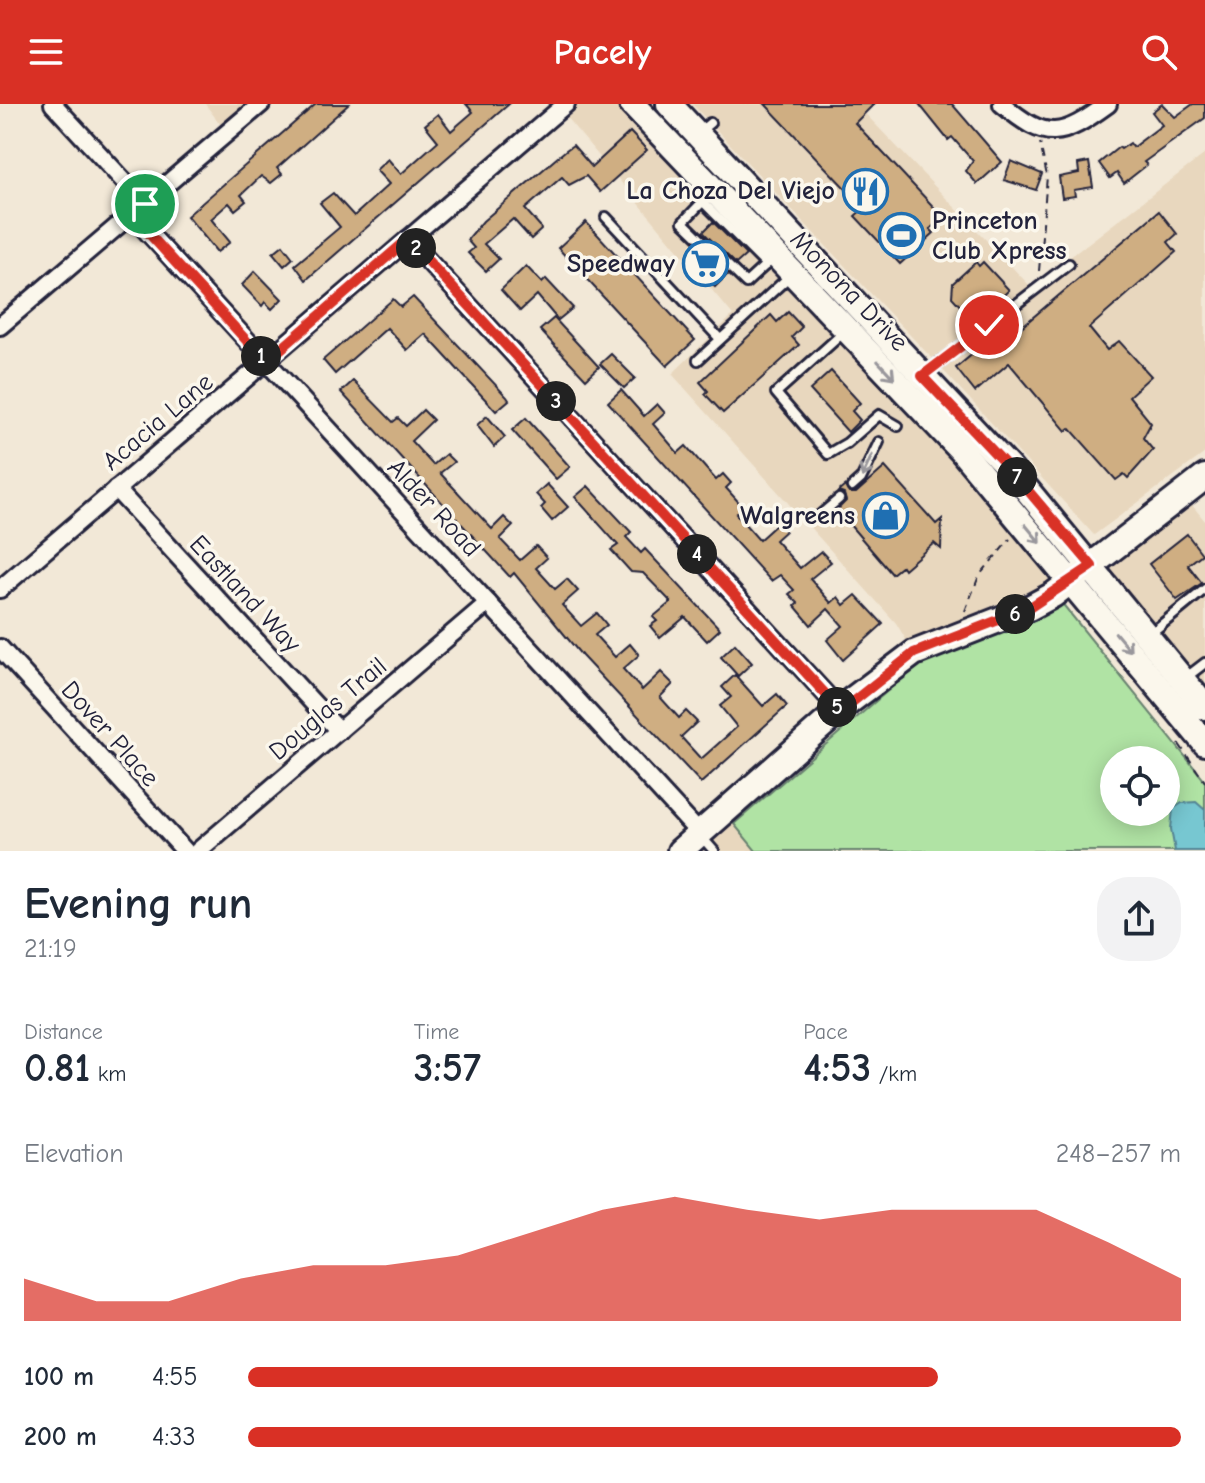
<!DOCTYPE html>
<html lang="en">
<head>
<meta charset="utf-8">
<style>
  body { margin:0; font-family:"Comic Neue",sans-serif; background:#f2f2f3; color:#1f2937; height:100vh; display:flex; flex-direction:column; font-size:30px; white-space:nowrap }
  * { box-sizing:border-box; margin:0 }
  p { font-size:26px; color:#747a83 }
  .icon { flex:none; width:44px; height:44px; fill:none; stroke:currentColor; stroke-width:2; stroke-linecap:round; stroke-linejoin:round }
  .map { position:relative; height:747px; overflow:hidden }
  .sheet { display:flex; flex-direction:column; background:#fff; flex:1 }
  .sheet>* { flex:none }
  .buttons { position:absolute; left:1100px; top:642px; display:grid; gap:16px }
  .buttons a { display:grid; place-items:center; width:80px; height:80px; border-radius:50%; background:#fff; box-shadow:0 4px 20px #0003; font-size:40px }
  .pin { position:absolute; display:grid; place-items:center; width:68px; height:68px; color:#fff; margin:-34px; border:4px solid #fff; border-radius:50%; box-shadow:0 2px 8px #0007 }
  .km { position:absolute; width:40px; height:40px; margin:-20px; border-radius:50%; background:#222; color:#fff; font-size:22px; line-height:40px; text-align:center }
  .round { display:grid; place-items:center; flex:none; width:84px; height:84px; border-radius:32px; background:#f2f2f3 }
  .summary { display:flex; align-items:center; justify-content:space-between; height:136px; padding:0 24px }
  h1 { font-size:44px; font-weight:700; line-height:60px }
  .metrics { display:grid; grid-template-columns:repeat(3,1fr); gap:12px; height:136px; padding:8px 24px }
  .metrics div { display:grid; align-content:center }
  .metrics b { font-size:40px; font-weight:700 }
  .metrics small { font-size:22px; font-weight:400 }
  .metrics p { font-size:22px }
  .chart { height:224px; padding:16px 24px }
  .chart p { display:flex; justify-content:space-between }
  .chart svg { width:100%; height:144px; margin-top:8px; fill:#d93025; opacity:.7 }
  ul { padding:0 24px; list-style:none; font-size:26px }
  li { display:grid; grid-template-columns:128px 96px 1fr; align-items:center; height:60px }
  li i { height:20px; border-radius:10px; background:#d93025 }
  header { display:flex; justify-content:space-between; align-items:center; height:104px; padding:0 24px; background:#d93025; color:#fff; font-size:36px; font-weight:700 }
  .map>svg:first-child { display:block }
</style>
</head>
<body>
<header><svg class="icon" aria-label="menu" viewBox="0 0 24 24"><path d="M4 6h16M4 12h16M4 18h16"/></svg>Pacely<svg class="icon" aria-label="search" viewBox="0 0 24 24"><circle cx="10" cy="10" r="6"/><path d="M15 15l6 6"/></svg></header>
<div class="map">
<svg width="1205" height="747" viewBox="0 0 1205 747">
  <rect width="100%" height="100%" fill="#f2e8d7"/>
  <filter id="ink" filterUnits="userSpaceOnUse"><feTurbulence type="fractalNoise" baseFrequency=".0125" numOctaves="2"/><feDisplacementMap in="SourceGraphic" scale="16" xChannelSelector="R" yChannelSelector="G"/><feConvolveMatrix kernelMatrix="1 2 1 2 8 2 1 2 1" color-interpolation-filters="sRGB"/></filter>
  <g filter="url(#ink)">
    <!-- built -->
    <g fill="#e8d7be">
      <polygon points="205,0 261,0 227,29"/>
      <polygon points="555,0 632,0 1074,478 914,549 896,519 672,270 733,211"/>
      <polygon points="692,0 856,0 1031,183 1205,50 1205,349 1094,431 943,266"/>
      <polygon points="1183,390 1205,417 1205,603 1092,462"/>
      <polygon points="734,719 756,747 702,747"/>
    </g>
    <!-- green -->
    <path fill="#b0e3a4" stroke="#698270" stroke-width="2" fill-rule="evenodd" d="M1061 498 1205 677V747H756L734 720 914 564C961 537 1015 528 1061 498ZM1114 656H1166V708H1114Z"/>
    <!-- water -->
    <polygon fill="#77c7d1" stroke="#558595" stroke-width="2" points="1196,698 1205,706 1205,747 1175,747 1171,725 1173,705 1182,699"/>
    <!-- building -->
    <g fill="#cfae82" stroke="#22223b" stroke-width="2">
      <polygon points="316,0 349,0 277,64 282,70 271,79 261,72 241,91 246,97 235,106 229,99 211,115 230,138 217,148 187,112"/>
      <polygon points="466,0 509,0 306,176 295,161 340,123 320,99 333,89 354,112 389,80 376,66 388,55 401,70 438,37 425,21 438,10 451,27 473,8"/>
      <polygon points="765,0 874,0 855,19 943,113 930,125 934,129 900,160 855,112 864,104"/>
      <polygon points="919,0 952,0 1002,58 977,80 966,67 973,57 952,33 948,36"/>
      <polygon points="1162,0 1175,13 1193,0 1205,0 1205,14 1144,58 1147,61 1124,79 1117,69 1110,74 1099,59 1119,43 1121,45 1130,39 1133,43 1162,21 1152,8"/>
      <polygon points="630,28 647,46 600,88 586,72 569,81 562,73 525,105 540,122 541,126 531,135 513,115 484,140 499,155 486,167 468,149 474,144 467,136 483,117 566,46 573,41 592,63"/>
      <polygon points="1011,57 1042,70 1036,86 1004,76"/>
      <polygon points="1089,58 1093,83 1074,86 1075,92 1062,94 1059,73 1079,69 1078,60"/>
      <polygon points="1159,107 1177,130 1168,138 1176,148 1089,224 1107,246 1119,237 1151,272 1129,292 1151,319 1143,334 1153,346 1128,374 1124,370 1116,376 1070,324 1066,327 1009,259 975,288 956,264 1006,222 1013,230"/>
      <polygon points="586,118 695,236 667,262 558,144"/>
      <polygon points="713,118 746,151 736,160 703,128"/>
      <polygon points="283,141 293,154 284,162 273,149"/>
      <polygon points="700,145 727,171 715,183 689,156"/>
      <polygon points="976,158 979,162 983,158 1009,186 978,216 972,215 952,193 953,179"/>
      <polygon points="526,162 542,179 546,175 573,204 558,216 537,191 520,207 501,186"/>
      <polygon points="255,167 282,195 272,205 265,198 262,202 242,181"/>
      <polygon points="413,193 507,293 509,296 496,307 425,230 407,246 387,224 335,270 323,256 393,195 401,203"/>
      <polygon points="788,208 802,223 792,233 799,241 723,309 705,290 708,287 700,278 771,211 777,218"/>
      <polygon points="554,214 599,263 586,275 540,226"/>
      <polygon points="611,250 635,274 624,284 600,260"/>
      <polygon points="831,267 860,299 852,307 860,316 848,328 810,286"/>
      <polygon points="353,277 393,318 398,314 406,322 423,306 433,316 411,337 433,361 446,350 454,358 440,369 492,425 504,413 513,422 500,435 520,456 536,442 547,454 536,464 555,485 567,475 578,487 562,501 581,522 597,509 607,521 595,531 615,553 630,540 639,551 623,565 642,586 661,568 673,580 660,593 679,614 686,607 697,618 681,633 701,655 737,623 720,602 731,593 722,583 735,571 763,602 777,590 787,602 701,679 582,552 514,469 510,473 341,288"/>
      <polygon points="621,286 644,312 657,300 665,309 653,320 678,349 686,342 716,376 723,370 731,379 726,384 743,403 736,410 759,436 778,419 785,427 775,436 800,464 821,447 831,458 810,475 831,499 838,493 844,501 856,491 883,520 843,556 827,536 843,522 828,505 811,521 795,502 798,499 789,490 794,486 780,471 771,477 608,298"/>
      <polygon points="487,312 505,333 494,343 477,321"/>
      <polygon points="526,314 570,363 556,375 512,326"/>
      <polygon points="885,363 936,420 942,415 941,445 934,439 904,465 902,462 892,470 837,406 846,397 844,390 838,388 845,382 849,389 856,389"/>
      <polygon points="547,380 568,403 552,417 541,404 545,400 536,390"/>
      <polygon points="588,382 631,428 626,433 641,449 645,445 720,525 707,537 685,513 660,534 650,522 657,517 653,513 671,498 643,469 631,468 611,446 618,441 575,393"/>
      <polygon points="1187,430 1202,450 1188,461 1202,479 1177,496 1149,460"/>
      <polygon points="735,540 752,559 738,572 721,553"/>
    </g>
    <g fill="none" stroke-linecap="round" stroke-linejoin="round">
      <defs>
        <g id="lane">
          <polyline points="698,29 710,19"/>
          <polyline points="712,88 683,118 746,179 772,155"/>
          <polyline points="703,98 766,161"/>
          <polyline points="606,113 720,235"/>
          <polyline points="844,228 776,289 828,350 847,339 879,311 898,322"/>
          <polyline points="698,256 792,170"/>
          <polyline points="926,269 1069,160"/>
          <polyline points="852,383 861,375 879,338"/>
          <polyline points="820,411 839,395"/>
          <polyline points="1150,530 1205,485"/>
          <polyline points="1184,575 1205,559"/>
          <polyline points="700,731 714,747"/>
        </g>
        <g id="street">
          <polyline points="53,0 145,100"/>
          <path d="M1002 0C1047 38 1061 34 1108 0"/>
          <polyline points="132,111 700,730"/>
          <polyline points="408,135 841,607"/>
          <polyline points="0,222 261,0"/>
          <polyline points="116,385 339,627"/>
          <polyline points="0,485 566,0"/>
          <polyline points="0,544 185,747"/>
          <polyline points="198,747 488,499"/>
        </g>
        <g id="secondary">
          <polyline points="632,0 961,346 1205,639"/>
          <polyline points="669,0 1009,364 1205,603"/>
          <polyline points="680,747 849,598 914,549 1029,504 1053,491 1205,373"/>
        </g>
      </defs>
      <!-- lane casing -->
      <use href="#lane" stroke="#22223b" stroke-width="14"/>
      <!-- street casing -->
      <use href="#street" stroke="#22223b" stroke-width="22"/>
      <!-- secondary casing -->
      <use href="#secondary" stroke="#22223b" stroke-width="30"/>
      <!-- path -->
      <g stroke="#22223b" stroke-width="2" stroke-dasharray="8 6" stroke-linecap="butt">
        <polyline points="1039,167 1047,72 1040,39"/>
        <polyline points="965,507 979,472 1010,435"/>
        <polyline points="1179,640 1205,678"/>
      </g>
      <!-- lane -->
      <use href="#lane" stroke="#fbf7ec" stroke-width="8"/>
      <!-- street -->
      <use href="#street" stroke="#fbf7ec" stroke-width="16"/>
      <!-- secondary -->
      <use href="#secondary" stroke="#fbf7ec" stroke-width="24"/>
    </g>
    <!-- one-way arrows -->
    <defs><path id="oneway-shaft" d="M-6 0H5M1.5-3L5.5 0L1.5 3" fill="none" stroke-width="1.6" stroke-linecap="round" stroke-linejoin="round" transform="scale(2)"/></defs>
    <g stroke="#99979c">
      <use href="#oneway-shaft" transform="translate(886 266) rotate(47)"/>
      <use href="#oneway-shaft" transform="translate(867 362) rotate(115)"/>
      <use href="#oneway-shaft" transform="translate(1033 430) rotate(50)"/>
      <use href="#oneway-shaft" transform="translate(1123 538) rotate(50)"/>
    </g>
  </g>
  <g fill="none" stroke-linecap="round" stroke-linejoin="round" filter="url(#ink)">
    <defs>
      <polyline id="route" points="145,100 132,111 266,258 408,135 841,607 914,549 1029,504 1092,462 1009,364 922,272 989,221"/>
    </defs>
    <!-- route casing -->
    <use href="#route" stroke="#fff" stroke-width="16"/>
    <!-- route -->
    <use href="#route" stroke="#d93025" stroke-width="10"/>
  </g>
  <!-- icons -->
  <defs>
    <symbol id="restaurant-ring" viewBox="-11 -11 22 22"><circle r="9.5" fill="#fbf7ec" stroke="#1f6fb2" stroke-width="1.5"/><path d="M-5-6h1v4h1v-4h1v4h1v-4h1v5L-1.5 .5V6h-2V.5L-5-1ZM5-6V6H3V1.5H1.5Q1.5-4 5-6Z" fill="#1f6fb2"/></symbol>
    <symbol id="stadium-ring" viewBox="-11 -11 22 22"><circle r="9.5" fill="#fbf7ec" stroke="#1f6fb2" stroke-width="1.5"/><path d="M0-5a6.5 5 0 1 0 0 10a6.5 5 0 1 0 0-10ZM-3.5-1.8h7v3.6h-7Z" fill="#1f6fb2"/></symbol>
    <symbol id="supermarket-ring" viewBox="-11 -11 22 22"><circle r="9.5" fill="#fbf7ec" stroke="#1f6fb2" stroke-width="1.5"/><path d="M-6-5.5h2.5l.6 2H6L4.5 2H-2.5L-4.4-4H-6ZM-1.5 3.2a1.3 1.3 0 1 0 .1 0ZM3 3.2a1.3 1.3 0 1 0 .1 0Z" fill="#1f6fb2"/></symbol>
    <symbol id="shop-ring" viewBox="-11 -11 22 22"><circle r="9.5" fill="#fbf7ec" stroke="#1f6fb2" stroke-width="1.5"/><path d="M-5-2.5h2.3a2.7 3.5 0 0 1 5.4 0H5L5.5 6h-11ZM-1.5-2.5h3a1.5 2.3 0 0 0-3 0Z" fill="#1f6fb2"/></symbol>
  </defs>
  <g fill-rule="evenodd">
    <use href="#restaurant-ring" x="840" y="62" width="51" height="51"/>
    <use href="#stadium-ring" x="876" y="106" width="51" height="51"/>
    <use href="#supermarket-ring" x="680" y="134" width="51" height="51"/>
    <use href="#shop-ring" x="860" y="386" width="51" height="51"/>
  </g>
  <g text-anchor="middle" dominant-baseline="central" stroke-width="7" stroke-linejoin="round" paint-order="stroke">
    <!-- poi labels -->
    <g font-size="26" font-weight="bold" fill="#22223b" stroke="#fbf7ec" text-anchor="end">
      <text x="835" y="87">La Choza Del Viejo</text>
      <text x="932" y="117" text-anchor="start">Princeton<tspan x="932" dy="30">Club Xpress</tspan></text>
      <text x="675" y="160">Speedway</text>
      <text x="855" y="412">Walgreens</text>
    </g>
    <!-- street labels -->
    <g font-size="26" fill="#22223b" stroke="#fbf7ec">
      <text transform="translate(849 187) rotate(46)">Monona Drive</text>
      <text transform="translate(158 318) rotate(-40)">Acacia Lane</text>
      <text transform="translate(434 404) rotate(47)">Alder Road</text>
      <text transform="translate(245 490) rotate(47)">Eastland Way</text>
      <text transform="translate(328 605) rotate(-40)">Douglas Trail</text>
      <text transform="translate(110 630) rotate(48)">Dover Place</text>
    </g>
  </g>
</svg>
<div class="buttons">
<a><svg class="icon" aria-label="locate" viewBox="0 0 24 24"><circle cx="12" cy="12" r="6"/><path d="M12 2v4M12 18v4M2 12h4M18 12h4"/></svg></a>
</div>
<div class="pin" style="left:145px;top:100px;background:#1e9e55"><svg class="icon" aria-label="arrive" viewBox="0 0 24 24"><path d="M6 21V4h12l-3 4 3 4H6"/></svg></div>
<div class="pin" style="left:989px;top:221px;background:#d93025"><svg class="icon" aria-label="check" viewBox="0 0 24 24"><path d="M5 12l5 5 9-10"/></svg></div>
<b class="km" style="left:261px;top:252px">1</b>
<b class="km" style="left:416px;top:144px">2</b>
<b class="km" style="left:556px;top:297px">3</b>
<b class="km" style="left:697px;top:450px">4</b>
<b class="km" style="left:837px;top:603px">5</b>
<b class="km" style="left:1015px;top:510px">6</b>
<b class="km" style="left:1017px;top:373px">7</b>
</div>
<section class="sheet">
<div class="summary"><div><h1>Evening run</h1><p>21:19</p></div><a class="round"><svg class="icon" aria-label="share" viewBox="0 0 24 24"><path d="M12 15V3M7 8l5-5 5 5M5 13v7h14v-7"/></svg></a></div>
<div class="metrics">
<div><p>Distance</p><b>0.81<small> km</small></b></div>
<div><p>Time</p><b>3:57</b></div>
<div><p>Pace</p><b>4:53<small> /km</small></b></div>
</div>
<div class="chart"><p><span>Elevation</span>248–257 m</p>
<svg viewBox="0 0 160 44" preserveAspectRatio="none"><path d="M0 44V31L10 38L20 38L30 31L40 27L50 27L60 24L70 17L80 10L90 6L100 10L110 13L120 10L130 10L140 10L150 20L160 31V44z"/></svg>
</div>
<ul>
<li><b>100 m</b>4:55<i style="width:74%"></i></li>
<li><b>200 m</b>4:33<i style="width:100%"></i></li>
</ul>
</section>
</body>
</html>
